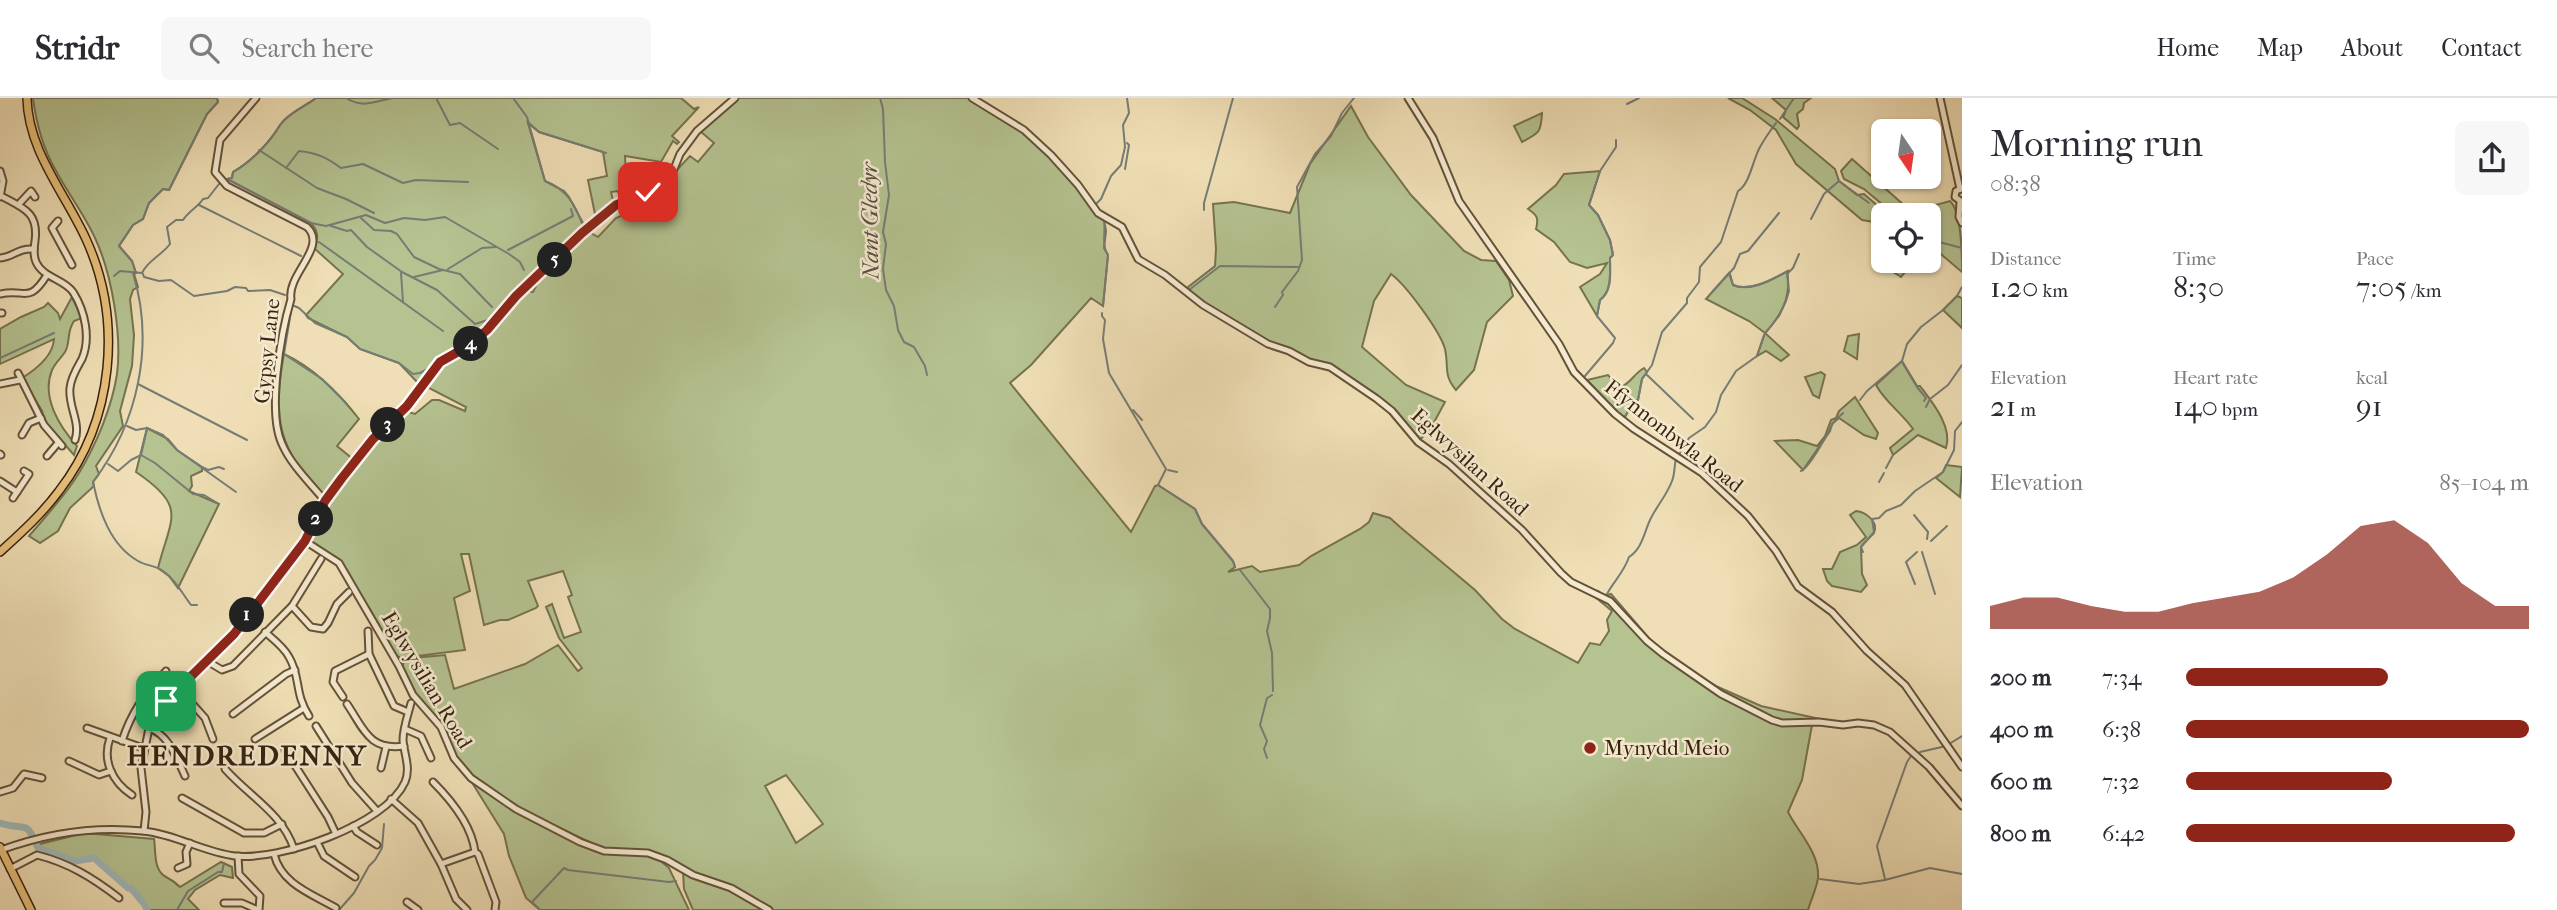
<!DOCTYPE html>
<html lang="en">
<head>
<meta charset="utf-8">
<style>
  body { margin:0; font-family:"IM FELL French Canon",serif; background:#f7f7f7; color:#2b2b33; height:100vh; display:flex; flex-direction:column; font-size:26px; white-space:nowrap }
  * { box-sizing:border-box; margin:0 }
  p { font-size:23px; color:#7c7c81 }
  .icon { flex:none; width:38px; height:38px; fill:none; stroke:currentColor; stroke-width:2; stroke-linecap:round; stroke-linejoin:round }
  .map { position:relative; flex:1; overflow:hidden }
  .panel { display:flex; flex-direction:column; background:#fff; width:595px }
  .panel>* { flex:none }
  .needle { width:46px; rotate:167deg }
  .controls { position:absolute; left:1871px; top:21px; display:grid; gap:14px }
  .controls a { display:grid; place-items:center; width:70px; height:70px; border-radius:10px; background:#fff; box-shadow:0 2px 5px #0004; font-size:35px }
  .pin { position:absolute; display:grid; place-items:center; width:60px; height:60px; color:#fff; margin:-30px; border-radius:14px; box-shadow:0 4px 10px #0006 }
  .km { position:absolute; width:35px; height:35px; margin:-18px; border-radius:50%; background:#222; color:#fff; font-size:19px; line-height:35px; text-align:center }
  .round { display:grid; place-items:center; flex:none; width:74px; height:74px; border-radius:10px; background:#f7f7f7 }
  .head { display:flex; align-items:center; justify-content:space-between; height:119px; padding:0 28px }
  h1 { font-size:38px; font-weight:600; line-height:52px }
  .stats { display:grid; grid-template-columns:repeat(3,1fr); gap:10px; height:119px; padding:7px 28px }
  .stats div { display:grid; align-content:center }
  .stats b { font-size:30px; font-weight:600 }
  .stats small { font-size:19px; font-weight:400 }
  .stats p { font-size:19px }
  .chart { height:196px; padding:14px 28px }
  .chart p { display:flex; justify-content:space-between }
  .chart svg { width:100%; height:126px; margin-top:7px; fill:#8f2418; opacity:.7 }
  ul { padding:0 28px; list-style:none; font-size:23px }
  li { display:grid; grid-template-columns:112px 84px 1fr; align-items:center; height:52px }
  li i { height:18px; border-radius:9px; background:#8f2418 }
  header { display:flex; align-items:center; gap:42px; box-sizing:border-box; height:98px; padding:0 35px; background:#fff; border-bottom:2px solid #e1e1e2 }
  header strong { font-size:33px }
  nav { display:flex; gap:38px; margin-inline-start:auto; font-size:24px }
  .search { width:490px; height:63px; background:#f7f7f7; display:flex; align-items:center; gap:18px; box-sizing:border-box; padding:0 24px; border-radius:10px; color:#7c7c81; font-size:26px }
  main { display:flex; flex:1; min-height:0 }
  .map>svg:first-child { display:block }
</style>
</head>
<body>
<header>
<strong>Stridr</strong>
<div class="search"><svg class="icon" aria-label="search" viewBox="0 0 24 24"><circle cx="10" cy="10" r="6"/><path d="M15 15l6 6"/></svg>Search here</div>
<nav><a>Home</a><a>Map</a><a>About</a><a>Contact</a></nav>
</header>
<main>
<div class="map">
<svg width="1962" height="812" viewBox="0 0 1962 812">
  <rect width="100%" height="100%" fill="#f0dfb6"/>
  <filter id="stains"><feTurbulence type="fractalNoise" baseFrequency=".00286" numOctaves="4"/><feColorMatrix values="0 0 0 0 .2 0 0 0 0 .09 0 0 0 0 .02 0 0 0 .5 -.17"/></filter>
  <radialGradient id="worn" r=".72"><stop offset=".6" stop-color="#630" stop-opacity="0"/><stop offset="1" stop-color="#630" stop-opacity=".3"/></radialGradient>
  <!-- green -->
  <g fill="#b5c391" stroke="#767350" stroke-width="2" fill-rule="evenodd">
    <path d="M33 0H217L218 4 207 16 169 92 163 91 149 105 143 121 133 127 119 148 132 163 136 175 134 176 138 189 133 192 130 201 134 237 132 268 120 313 123 328 96 368 99 376 93 384 94 388 70 410 58 433 40 445 29 438C46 418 65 398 79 375 96 347 112 309 117 276 122 237 112 176 95 140 84 116 67 94 55 71 43 50 36 23 33 0Z"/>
    <path d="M316 0H681L694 11 699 9 672 38 679 44 677 46 673 43 661 64 625 58 626 75 636 74 643 94 627 100 626 96 619 97 618 93 611 94 613 102 608 106 610 110 596 121 588 82 607 78 603 54 539 34 528 25 545 83 564 93 569 99 583 125V132L545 169 513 195 483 229 439 262 419 286 399 265 360 251 347 239 308 220 306 217 343 176 315 151C318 140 319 134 311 125L227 81 232 80 233 74C252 63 270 44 280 27 288 15 306 8 316 0Z"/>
    <path d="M737 0H971L1032 41 1065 73 1104 122 1106 133 1104 150 1108 157 1103 208 1091 200 1031 267 1010 285 1131 434 1155 388 1158 387 1195 411 1202 426 1233 463 1235 469 1228 474 1252 468 1260 474 1299 467 1311 458 1360 431 1369 424 1373 415 1390 420 1400 429 1475 492 1502 521 1515 531 1578 565 1590 545 1600 547 1609 533 1607 522 1612 513 1594 498 1598 493 1604 498 1611 496 1654 546 1686 570 1718 589 1761 608 1820 621 1819 624 1812 627 1802 682 1788 714C1798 734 1820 755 1818 780 1817 789 1811 802 1808 812H773L731 789 690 773 660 757 606 752 520 711 469 677 458 663 441 622H438L415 597 403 569V565L413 560 445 557 454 591 525 566 558 547 578 573 582 570 559 540 546 509 552 506 564 540 581 534 568 499 572 497 563 473 528 483 538 508 536 510 508 522H500L484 527 469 456H461L470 493 454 500 465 552 401 560 395 557 371 513 337 460 314 447 309 440 328 402 372 345 405 313 415 316 432 302H439L465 313 466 309 425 288C434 275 442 265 456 257 462 253 470 251 476 246 495 230 508 209 526 193L533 194 539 182 589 134 598 139 616 120 643 108 641 99 658 92 690 58 698 64 714 45 700 33ZM786 677 823 726 796 745 765 688Z"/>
    <polygon points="1728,0 1742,0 1775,21 1835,71 1839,83 1857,97 1864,96 1879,109 1877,113 1880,125 1862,122 1796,66 1776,32 1750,12"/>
    <polygon points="1772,0 1811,0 1804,5 1803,11 1797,16 1799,28 1797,31 1783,19 1786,12"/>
    <path d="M1351 8 1368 39 1411 97 1464 153 1481 162 1496 163 1509 182 1513 198 1487 224 1474 272 1456 292C1443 277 1449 269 1445 251 1440 233 1406 187 1391 176L1374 203 1362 249 1406 287 1445 304 1431 330 1418 344 1382 305 1330 269 1268 246 1183 193 1215 168 1216 151 1213 106 1234 104 1290 115 1310 66Z"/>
    <path d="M1542 15C1541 35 1539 35 1522 44L1514 28Z"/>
    <path d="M1852 61 1905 108 1925 110 1950 103C1962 114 1962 156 1962 174L1929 146 1928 117H1895L1864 91 1844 81 1841 73Z"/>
    <path d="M1600 73 1589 107 1598 117 1610 142 1613 157 1610 160C1610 175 1612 193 1600 202L1597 218 1580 189 1600 176 1607 165 1587 170 1570 164 1554 144 1536 131C1539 120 1537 117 1528 111L1556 87 1564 76Z"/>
    <polygon points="1878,142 1883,146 1883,163 1905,163 1911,167 1901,179 1876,163"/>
    <path d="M1788 173C1787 179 1789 184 1788 190 1787 206 1777 222 1765 235L1789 257 1781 263 1766 253 1757 258 1765 235 1749 223 1706 201 1729 175 1733 187C1750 195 1773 181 1788 173Z"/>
    <polygon points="1957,198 1962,200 1962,230 1943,212"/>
    <path d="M72 199 82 220 74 223C66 235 71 243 65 254 61 260 55 265 52 272 41 299 59 328 77 348L74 357 45 324 42 313 22 280C35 272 53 258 54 241L0 266V231L21 219 44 209 48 205 58 215 60 221Z"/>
    <polygon points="1859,236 1857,261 1844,253 1848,238"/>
    <path d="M284 256C314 270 338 294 359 321L337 348 354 362 325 399C278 354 272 318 284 256Z"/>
    <path d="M1902 263 1917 288H1920C1932 304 1953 329 1946 350L1918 337 1893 357 1890 350 1913 331C1902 315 1885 304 1876 287Z"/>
    <path d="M1644 270 1647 274 1642 281 1638 302 1634 303 1624 321 1587 282 1608 277 1617 287 1623 288C1632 283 1635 275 1644 270Z"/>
    <polygon points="1821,274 1825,277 1819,300 1813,297 1805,279"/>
    <polygon points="1855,299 1878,335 1876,341 1864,337 1839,320 1832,326 1830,333 1803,372 1775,343 1798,342 1817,348 1825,338 1831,322 1836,320 1839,313"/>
    <path d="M147 330 168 341 177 352 202 369V373L191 378 192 388 189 393 219 406 178 490 169 478 158 470C171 419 188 409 136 374Z"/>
    <polygon points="1946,367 1962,369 1960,399 1936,380 1943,374"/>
    <path d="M1856 413C1865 414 1879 423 1874 435 1871 439 1864 444 1861 449L1862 476 1867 487 1861 494 1832 488 1827 483 1823 471H1832L1840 454 1857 447 1866 439 1850 417Z"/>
    <polygon points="471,683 518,715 591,751 620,756 643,756 656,759 669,770 689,812 540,812 526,800 509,758 504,736"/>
    <path d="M84 735 154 741C156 753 153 772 166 779 172 782 174 783 180 789L221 764 232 769 233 780 220 777 195 792 188 801 199 812H147L145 807 132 790H128L94 760 75 763 38 750 36 747Z"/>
    <polygon points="683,773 731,792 766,812 693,812 684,791"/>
  </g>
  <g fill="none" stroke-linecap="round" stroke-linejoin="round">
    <!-- stream -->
    <g stroke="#767d75" stroke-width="2">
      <path d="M346 0C363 11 376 3 393 0"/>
      <polyline points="436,0 450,27 460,25 498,51"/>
      <path d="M513 0 527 19 545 83C567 91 576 108 583 128"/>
      <polyline points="880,0 883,11 885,64 889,97 883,134 886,146 883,171 886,192 894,208 898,232 904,244 914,249 925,268 927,277"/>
      <polyline points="1627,6 1639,0"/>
      <polyline points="1780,21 1794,0"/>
      <polyline points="529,25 539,34 606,55"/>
      <polyline points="259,52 317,90 346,101 374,115"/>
      <path d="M286 70 299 53C317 55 326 59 341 70L363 66 403 85 416 82 468 84"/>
      <polyline points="1125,71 1129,47 1127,45"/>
      <polyline points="227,81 311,125 326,128 366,117 385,125 404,120 425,122 445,119 509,156 520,164 524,172"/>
      <path d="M227 81 232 80 233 74C252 63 270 44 280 27 288 15 306 8 316 0"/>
      <polyline points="1096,106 1101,101 1111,78 1121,67 1125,49 1123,27 1129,15 1127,0"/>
      <polyline points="199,107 301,158"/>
      <polyline points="1204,112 1204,105 1233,0"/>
      <polyline points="1876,113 1883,118"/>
      <polyline points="361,120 374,132 391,133 397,136 414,159 439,171 460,176 492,209"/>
      <polyline points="1811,121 1824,96 1839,83 1869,105"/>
      <polyline points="331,128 347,133 351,132 367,149 402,174 437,192 475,226 488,222"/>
      <polyline points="1928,141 1962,150"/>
      <polyline points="319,144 443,233"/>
      <polyline points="508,152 573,118 571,111"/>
      <polyline points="448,171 482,150 496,149"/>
      <path d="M133 175C155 247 138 325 93 384 99 413 110 447 138 463 146 468 155 467 163 473 175 481 182 495 191 507H197"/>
      <polyline points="136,175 132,163 119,148 133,127 143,121 149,105 163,91 169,92 207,16 218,4 217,0"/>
      <polyline points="401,175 403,204"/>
      <polyline points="143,176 144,179 159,183 171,182 194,198 227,193 235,189 246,190 248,193 270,192 285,197"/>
      <path d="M1730 176 1733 187C1749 194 1771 182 1786 174"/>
      <path d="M114 178 120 173 142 175C148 162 161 158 170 146L167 129 176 122H183C189 113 198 109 203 101L208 100 219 86"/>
      <polyline points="414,179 443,172"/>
      <polyline points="1189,192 1220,168 1298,169"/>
      <polyline points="1713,193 1734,170 1740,156 1748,153 1779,115"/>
      <path d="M1103 208 1108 157C1101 148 1106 134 1104 122"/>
      <polyline points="1275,209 1283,197 1282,194 1298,173 1302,162 1297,89 1315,56 1331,38 1342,15 1354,0"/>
      <polyline points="1102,215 1102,218 1105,222 1103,241 1109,275 1166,371 1158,387 1195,411 1202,426 1233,463 1235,469"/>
      <polyline points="0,260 54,235"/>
      <polyline points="1902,264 1917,289 1926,300 1924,303"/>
      <polyline points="1646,276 1693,321"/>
      <path d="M1585 278 1613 245 1615 240 1597 218 1600 202C1613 193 1610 174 1610 160L1613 157 1610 142 1598 117 1589 107 1600 73 1616 49V42"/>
      <polyline points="138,286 247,342"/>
      <polyline points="1860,302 1867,293 1902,263 1907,246 1921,229 1943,212 1957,198 1962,189"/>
      <polyline points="347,306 322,281 284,256 292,207 299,210 315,225 347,239 360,251 399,265 413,276 420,275 433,268"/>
      <polyline points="1926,309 1930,301 1948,287 1962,267"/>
      <polyline points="1133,312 1142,322"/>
      <path d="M1624 320 1634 303 1638 302 1642 281 1652 267 1662 234 1687 205V200L1699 184 1700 169 1721 144 1738 93C1750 86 1753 61 1760 49 1765 40 1770 33 1776 25"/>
      <polyline points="127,328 136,332 147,330 163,337 177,352 236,394"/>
      <polyline points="141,357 155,365 193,396 204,397 219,406"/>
      <polyline points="1678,358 1689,340 1705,329 1716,314 1721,297 1736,273 1757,258 1764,237 1779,218 1786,203 1789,193 1787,176 1793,170 1799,156"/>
      <polyline points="108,366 118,373 131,362 141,357 147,331"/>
      <polyline points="202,369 208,372 219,369 224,371"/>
      <polyline points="1886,370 1893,357"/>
      <polyline points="1168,372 1177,374"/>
      <path d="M1801 373C1810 369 1827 337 1832 327 1834 322 1839 319 1843 315"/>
      <polyline points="1879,384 1884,375"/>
      <polyline points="1914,417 1928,434 1927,441"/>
      <polyline points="1931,443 1947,428"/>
      <polyline points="1863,454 1861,449 1874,434 1872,421 1879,420 1886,413 1901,407 1915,393 1943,374 1954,352 1955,333 1962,324"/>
      <polyline points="1922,454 1935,496"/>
      <polyline points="1240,472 1270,511 1270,520 1267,533 1272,555 1273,593"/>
      <polyline points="1915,486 1906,464 1917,454"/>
      <path d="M1607 496C1614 483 1624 474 1629 459 1642 451 1644 435 1650 422 1656 409 1667 397 1672 383 1675 376 1674 368 1676 361"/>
      <polyline points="1949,646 1962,638"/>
      <polyline points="1920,654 1946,648"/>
      <polyline points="1267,660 1264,651 1267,643 1260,627 1267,600 1272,597"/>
      <polyline points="1820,781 1859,786 1885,782 1930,770 1962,776"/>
      <polyline points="1885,781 1877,748 1907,664 1911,658"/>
      <polyline points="177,812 188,793 218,774 222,774 224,765"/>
      <polyline points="339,812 354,795 369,768 375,762 382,750 384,726"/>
      <polyline points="540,812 532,804 564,770 568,772 669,784 676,783"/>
    </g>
    <!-- river -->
    <path stroke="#a1b9ba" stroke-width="7" d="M0 725C29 734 25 720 38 750L75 763 94 760 128 790H131L145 807 147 812"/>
    <defs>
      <g id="minor">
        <path d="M256 0 220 42 215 74 227 88 307 129C328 149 287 176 291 201 281 235 267 314 282 346 291 367 311 386 325 403"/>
        <polyline points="972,0 1024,32 1051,57 1078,87 1098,115 1122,129 1138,161 1165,177 1203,207 1268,246 1289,253 1309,264 1330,269 1377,301 1392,313 1418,344 1449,366 1522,432 1561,475 1571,484 1610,503 1647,543 1663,556 1721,596 1772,622 1782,625 1819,624 1843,627 1858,625 1874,627 1890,634 1929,669 1962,708"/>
        <polyline points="1408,0 1433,40 1459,103 1559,246 1574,274 1615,316 1634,331 1702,375 1748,418 1776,453 1798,489 1832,514 1867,553 1905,587 1962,669"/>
        <polyline points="1940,0 1960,91"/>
        <polyline points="0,73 3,83 0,99"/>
        <polyline points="1961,91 1956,93 1955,99 1962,104"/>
        <path d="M1 98C23 110 39 114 35 143 34 150 33 157 36 164 43 180 64 181 73 194 85 213 91 240 82 261 77 270 71 279 70 290 68 309 81 324 75 342"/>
        <polyline points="1960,104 1959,119 1962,125"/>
        <polyline points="18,107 31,93 35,99"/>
        <polyline points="58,123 52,130 72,167"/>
        <path d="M0 160C14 159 17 150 34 151"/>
        <path d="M0 196C26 190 28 207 47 177"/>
        <polyline points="0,215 2,215"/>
        <polyline points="18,275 44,327 62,348"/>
        <polyline points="0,286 20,282"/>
        <polyline points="22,337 29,325 41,320"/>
        <polyline points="0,356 1,357"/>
        <polyline points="47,358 58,345"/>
        <polyline points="0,383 17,394"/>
        <polyline points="13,400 29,376 24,373"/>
        <polyline points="305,443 339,465 399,568 413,597 441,629 454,660 471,680 516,711 580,744 604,753 648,755 667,762 693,777 731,790 769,812"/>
        <polyline points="292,508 311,529 323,531 328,525 337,506 349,494"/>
        <polyline points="368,533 369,556 394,608 408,614"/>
        <path d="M265 534C273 541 284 549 289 559 301 579 294 595 309 618"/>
        <polyline points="207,563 222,572 233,568 292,508 321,461"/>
        <polyline points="178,590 205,620 213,641"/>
        <polyline points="343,599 333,584 335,573 369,556"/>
        <path d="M347 606C364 631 369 653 404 648"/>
        <polyline points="233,616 286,576 295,572"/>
        <polyline points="316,628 352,685 377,713"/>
        <polyline points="87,630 143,650"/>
        <path d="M149 630C169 637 176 659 185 678"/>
        <polyline points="405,631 421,638 431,660"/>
        <path d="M110 640C102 662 112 684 132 697"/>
        <polyline points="255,641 304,610"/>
        <path d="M122 643C131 615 145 595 166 573"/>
        <polyline points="285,652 328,719 336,736"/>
        <polyline points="69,663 99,677 111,673"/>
        <polyline points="381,670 386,649"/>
        <path d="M225 671C250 699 282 715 294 751"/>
        <path d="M433 684C451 702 472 728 475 754"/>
        <polyline points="0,694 13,690 24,676 42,680"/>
        <polyline points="182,700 244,735 264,735 282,726"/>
        <polyline points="391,701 418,725 441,766 456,801 467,812"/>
        <polyline points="353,728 357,734 377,747"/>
        <polyline points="144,733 146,714 141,670 149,630 155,618 187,581 234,536 305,443 325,403 373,341 407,308 440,264 470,247 487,232 516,198 582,135 616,108 656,90 663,84 674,71 680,56 697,33 735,0"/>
        <polyline points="317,744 324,758 355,779"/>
        <path d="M1 752C47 735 94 728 143 733 175 736 203 754 235 758 279 763 386 727 405 684 411 670 404 656 403 642 403 630 408 617 411 605"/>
        <path d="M274 756C281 786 312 796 336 810"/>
        <polyline points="238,758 239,776 260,798 259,812"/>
        <polyline points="441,766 475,754 478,756 496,804 495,812"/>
        <polyline points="178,770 187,766 186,754 190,745"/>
        <path d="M10 771 37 757C69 765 93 780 119 800"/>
        <polyline points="407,804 418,812"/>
        <polyline points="224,805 242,805 258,812"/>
      </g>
      <g id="major">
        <path d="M0 454C21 435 42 416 59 393 114 322 123 222 86 141 65 95 28 53 27 0"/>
        <polyline points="0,749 31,812"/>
      </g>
    </defs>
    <!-- minor casing -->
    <use href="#minor" stroke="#645238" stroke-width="9"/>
    <!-- major casing -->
    <use href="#major" stroke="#36230e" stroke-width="10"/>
    <!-- minor -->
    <use href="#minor" stroke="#f5ead0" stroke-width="5"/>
    <!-- major -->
    <use href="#major" stroke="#e8c07b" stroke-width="7"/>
  </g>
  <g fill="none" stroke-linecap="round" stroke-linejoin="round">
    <defs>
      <polyline id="route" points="166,603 234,536 305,443 325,403 342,380 373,341 407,308 440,264 470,247 487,232 516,198 582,135 616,107 648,94"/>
    </defs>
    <!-- route casing -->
    <use href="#route" stroke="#fff" stroke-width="14"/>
    <!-- route -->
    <use href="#route" stroke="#8f2418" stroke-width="9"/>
  </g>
  <!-- markers -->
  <circle fill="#8f2418" stroke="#f5ead0" stroke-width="2.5" cx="1590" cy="650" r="7"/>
  <g text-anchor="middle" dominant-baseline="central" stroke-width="5" stroke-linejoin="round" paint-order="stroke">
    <!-- street labels -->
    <g font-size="21" fill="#36230e" stroke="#f5ead0">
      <text transform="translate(267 253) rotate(-84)">Gypsy Lane</text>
      <text transform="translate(1674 338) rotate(38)">Ffynnonbwla Road</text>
      <text transform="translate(1470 364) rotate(42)">Eglwysilan Road</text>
      <text transform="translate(427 582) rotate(59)">Eglwysilian Road</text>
    </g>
    <!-- poi labels -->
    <g font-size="21" fill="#36230e" stroke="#f5ead0" text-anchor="start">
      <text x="1604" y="650">Mynydd Meio</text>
    </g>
    <!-- water labels -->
    <g font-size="23" font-style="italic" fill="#565042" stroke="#f5ead0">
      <text transform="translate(870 123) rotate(-91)">Nant Gledyr</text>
    </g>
    <!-- district labels -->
    <g font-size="28" font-weight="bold" letter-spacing="2" fill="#36230e" stroke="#f5ead0">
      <text x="247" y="657">HENDREDENNY</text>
    </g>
  </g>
  <rect width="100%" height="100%" filter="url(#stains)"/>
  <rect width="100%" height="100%" fill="url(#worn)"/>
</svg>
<div class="controls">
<a><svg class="needle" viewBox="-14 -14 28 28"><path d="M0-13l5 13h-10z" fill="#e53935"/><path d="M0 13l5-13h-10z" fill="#7c7c81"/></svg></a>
<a><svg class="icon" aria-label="locate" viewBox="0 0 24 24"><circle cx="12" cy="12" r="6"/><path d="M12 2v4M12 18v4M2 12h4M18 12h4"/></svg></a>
</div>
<div class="pin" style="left:166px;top:603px;background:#1e9e55"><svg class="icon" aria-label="arrive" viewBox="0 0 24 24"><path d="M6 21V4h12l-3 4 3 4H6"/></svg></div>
<div class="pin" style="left:648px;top:94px;background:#d93025"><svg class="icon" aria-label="check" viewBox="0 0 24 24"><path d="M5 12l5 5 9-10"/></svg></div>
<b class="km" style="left:247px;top:517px">1</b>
<b class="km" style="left:316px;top:421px">2</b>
<b class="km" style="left:388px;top:327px">3</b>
<b class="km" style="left:471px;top:246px">4</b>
<b class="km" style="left:555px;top:162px">5</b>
</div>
<section class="panel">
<div class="head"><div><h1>Morning run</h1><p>08:38</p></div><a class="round"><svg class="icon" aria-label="share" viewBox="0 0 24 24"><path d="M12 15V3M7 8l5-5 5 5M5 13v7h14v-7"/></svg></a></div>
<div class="stats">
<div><p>Distance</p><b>1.20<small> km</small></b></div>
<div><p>Time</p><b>8:30</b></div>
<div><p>Pace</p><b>7:05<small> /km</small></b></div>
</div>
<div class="stats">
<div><p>Elevation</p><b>21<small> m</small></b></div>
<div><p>Heart rate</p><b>140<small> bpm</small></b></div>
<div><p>kcal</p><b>91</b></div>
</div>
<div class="chart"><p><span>Elevation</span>85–104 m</p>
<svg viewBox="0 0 160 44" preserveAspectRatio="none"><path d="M0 44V36L10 33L20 33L30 36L40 38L50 38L60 35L70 33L80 31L90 26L100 18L110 8L120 6L130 14L140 28L150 36L160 36V44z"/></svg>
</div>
<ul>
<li><b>200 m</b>7:34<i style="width:59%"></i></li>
<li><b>400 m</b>6:38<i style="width:100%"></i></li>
<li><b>600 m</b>7:32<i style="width:60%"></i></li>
<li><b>800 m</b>6:42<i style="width:96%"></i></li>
</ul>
</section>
</main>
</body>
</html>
